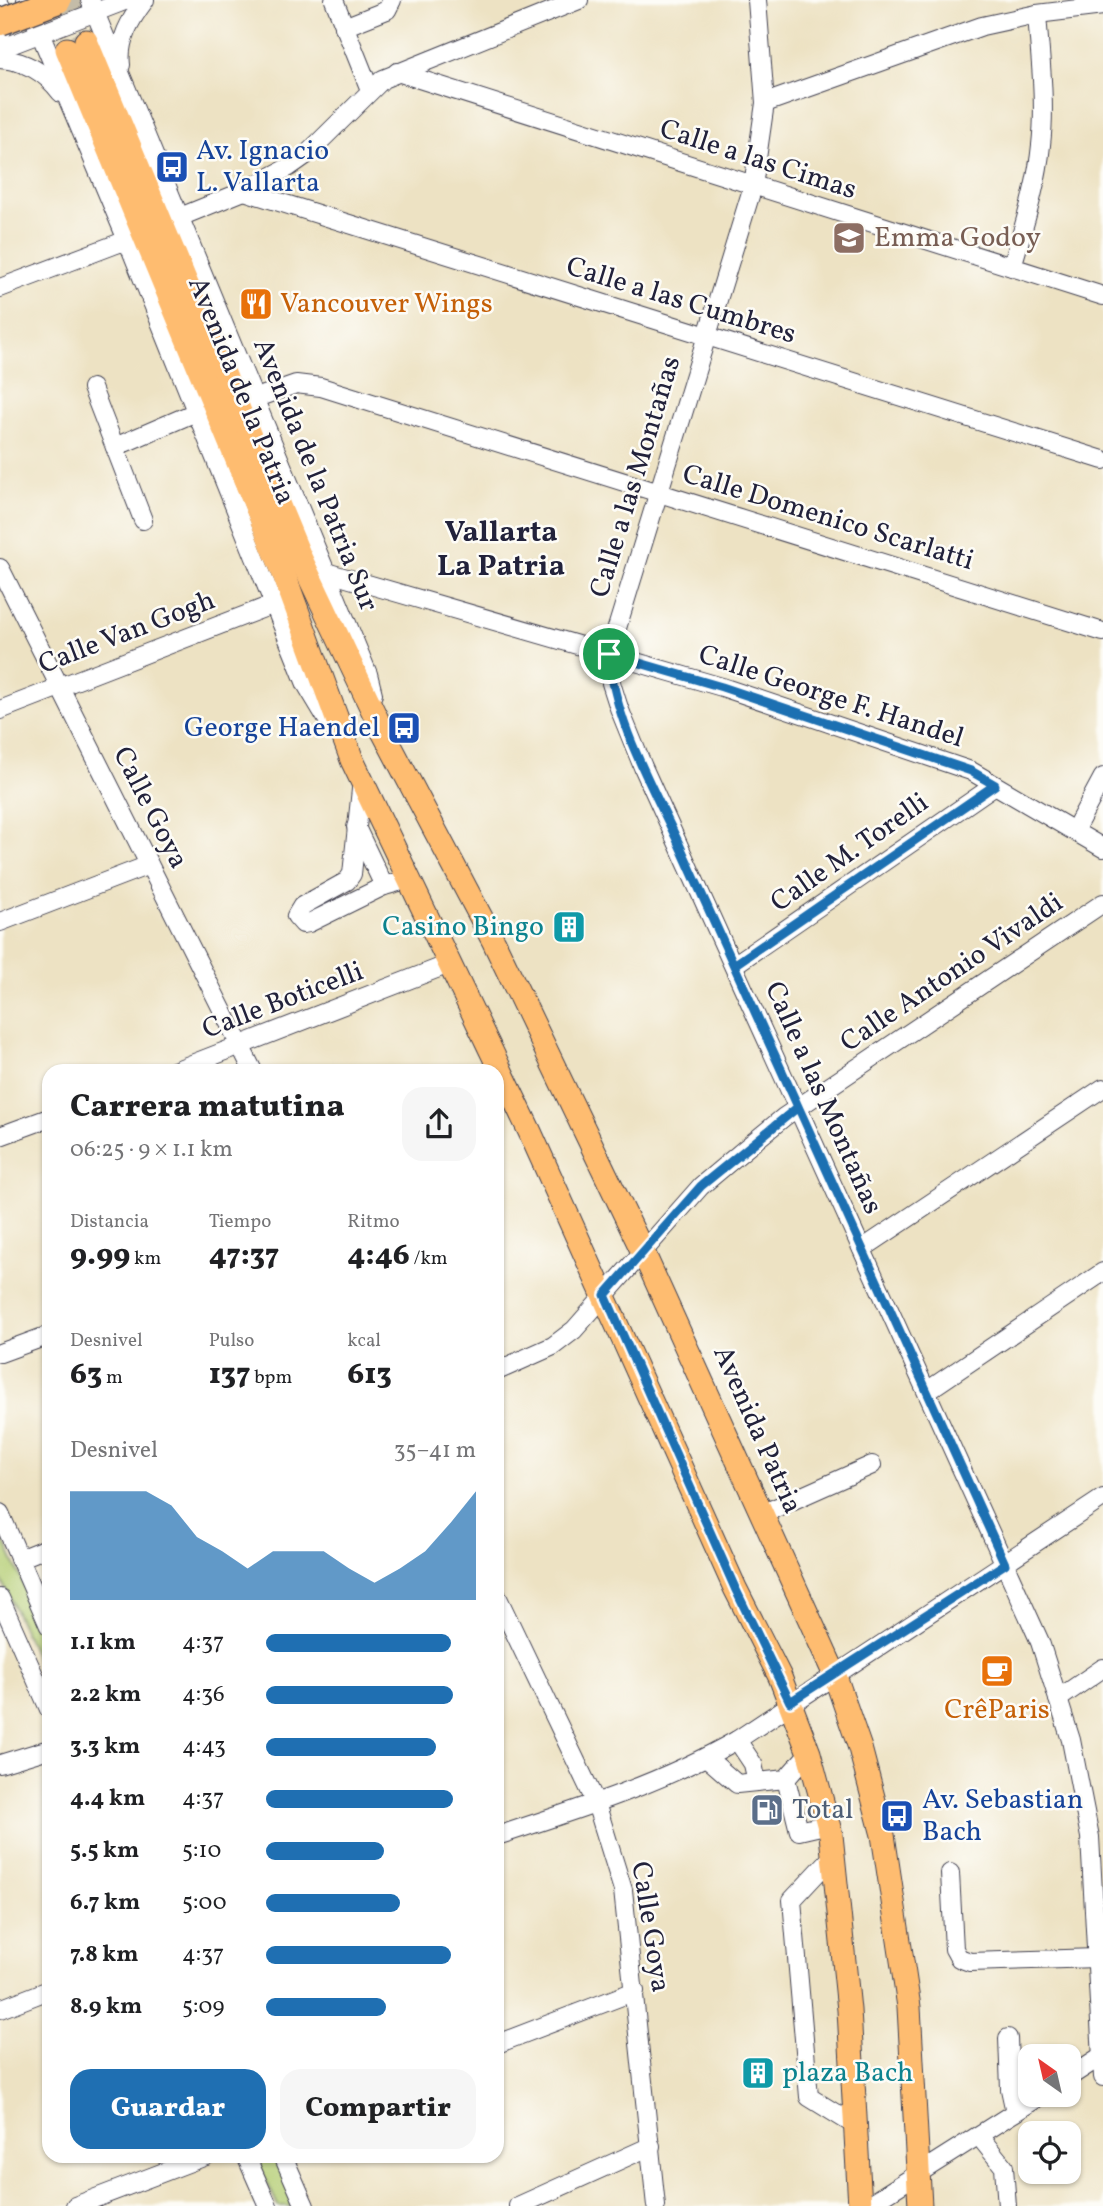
<!DOCTYPE html>
<html lang="es">
<head>
<meta charset="utf-8">
<style>
  body { margin:0; font-family:Vollkorn,serif; background:#f6f6f6; color:#202124; height:100vh; display:flex; flex-direction:column; font-size:26px; white-space:nowrap }
  * { box-sizing:border-box; margin:0 }
  p { font-size:23px; color:#757577 }
  .icon { flex:none; width:38px; height:38px; fill:none; stroke:currentColor; stroke-width:2; stroke-linecap:round; stroke-linejoin:round }
  .map { position:relative; flex:1; overflow:hidden }
  .details { position:absolute; left:42px; top:1064px; width:462px; height:1099px; display:flex; flex-direction:column; background:#fff; border-radius:21px; box-shadow:0 2px 5px #0004 }
  .details>* { flex:none }
  .needle { width:46px; rotate:326deg }
  .controls { position:absolute; left:1018px; top:2044px; display:grid; gap:14px }
  .controls a { display:grid; place-items:center; width:63px; height:63px; border-radius:14px; background:#fff; box-shadow:0 2px 5px #0004; font-size:35px }
  .pin { position:absolute; display:grid; place-items:center; width:60px; height:60px; color:#fff; margin:-30px; border:4px solid #fff; border-radius:50%; box-shadow:0 2px 7px #0007 }
  .round { display:grid; place-items:center; flex:none; width:74px; height:74px; border-radius:21px; background:#f6f6f6 }
  .summary { display:flex; align-items:center; justify-content:space-between; height:119px; padding:0 28px }
  h1 { font-size:32px; font-weight:800; line-height:52px }
  .metrics { display:grid; grid-template-columns:repeat(3,1fr); gap:10px; height:119px; padding:7px 28px }
  .metrics div { display:grid; align-content:center }
  .metrics b { font-size:30px; font-weight:800 }
  .metrics small { font-size:19px; font-weight:400 }
  .metrics p { font-size:19px }
  .chart { height:196px; padding:14px 28px }
  .chart p { display:flex; justify-content:space-between }
  .chart svg { width:100%; height:126px; margin-top:7px; fill:#1f6fb2; opacity:.7 }
  .cta { display:flex; gap:14px; margin-top:auto; padding:14px 28px }
  .cta a { flex:1; height:80px; border-radius:21px; background:#1f6fb2; color:#fff; font-size:28px; font-weight:800; line-height:80px; text-align:center }
  .cta a+a { background:#f6f6f6; color:#202124 }
  ul { padding:0 28px; list-style:none; font-size:23px }
  li { display:grid; grid-template-columns:112px 84px 1fr; align-items:center; height:52px }
  li i { height:18px; border-radius:9px; background:#1f6fb2 }
  .map>svg:first-child { display:block }
</style>
</head>
<body>
<div class="map">
<svg width="1103" height="2206" viewBox="0 0 1103 2206">
  <rect width="100%" height="100%" fill="#fdfcf7"/>
  <filter id="ink" filterUnits="userSpaceOnUse"><feTurbulence type="fractalNoise" baseFrequency=".0143" numOctaves="2"/><feDisplacementMap in="SourceGraphic" scale="14" xChannelSelector="R" yChannelSelector="G"/><feConvolveMatrix kernelMatrix="1 2 1 2 8 2 1 2 1" color-interpolation-filters="sRGB"/></filter>
  <filter id="wash" filterUnits="userSpaceOnUse"><feTurbulence type="fractalNoise" baseFrequency=".00686" numOctaves="4" result="noise"/><feDisplacementMap in="SourceGraphic" scale="28" xChannelSelector="R" yChannelSelector="G"/><feGaussianBlur stdDeviation="1.57" result="paint"/><feColorMatrix in="noise" values="0 0 0 0 0 0 0 0 0 0 0 0 0 0 0 0 0 1.4 0 .05"/><feComposite in="paint" operator="in"/></filter>
  <g filter="url(#wash)">
    <rect width="100%" height="100%" fill="#ede2c3"/>
    <!-- green -->
    <g fill="#b4cd73" stroke="#6b7857" stroke-width="2">
      <polygon points="0,1531 49,1642 49,1687 0,1576"/>
      <polygon points="255,2156 277,2156 299,2206 278,2206"/>
    </g>
  </g>
  <g filter="url(#ink)">
    <g fill="none" stroke-linecap="round" stroke-linejoin="round">
      <!-- major-tunnel -->
      <polyline stroke="#c4bca8" stroke-width="23" stroke-dasharray="23 11" stroke-linecap="butt" points="68,0 86,41"/>
      <defs>
        <g id="minor">
          <polyline points="26,0 127,240 306,684 333,729"/>
          <polyline points="90,0 368,674 373,694"/>
          <polyline points="334,0 370,90"/>
          <polyline points="757,0 765,103 753,186 609,654 611,683 619,708 643,767 1040,1642 1071,1740 1090,1837 1103,2077"/>
          <path d="M0 5C9 17 6 23 0 35"/>
          <polyline points="344,27 387,10 392,0"/>
          <polyline points="0,49 127,0"/>
          <path d="M0 59C26 61 45 72 61 93"/>
          <path d="M121 65C118 40 130 20 145 0"/>
          <polyline points="397,72 1103,296"/>
          <polyline points="765,103 982,26 1037,14 1103,6"/>
          <polyline points="244,191 1103,460"/>
          <polyline points="180,217 244,191 289,167 306,155 383,79 579,0"/>
          <path d="M1012 267C1023 228 1037 187 1041 145 1046 102 1040 57 1037 14"/>
          <polyline points="0,288 127,240"/>
          <polyline points="92,388 143,520"/>
          <polyline points="256,398 296,384 321,387 1103,632"/>
          <polyline points="115,447 196,412"/>
          <polyline points="0,568 253,1071"/>
          <polyline points="326,572 722,687 971,771 1103,848"/>
          <polyline points="0,710 274,604"/>
          <polyline points="362,780 352,874 347,881 302,906 296,916 303,924 309,923 384,886 409,879"/>
          <polyline points="356,827 384,886"/>
          <polyline points="1074,831 1103,777"/>
          <polyline points="0,922 149,865"/>
          <polyline points="734,965 995,785"/>
          <polyline points="174,1071 449,964"/>
          <polyline points="0,1136 49,1118"/>
          <polyline points="862,1249 1103,1088"/>
          <polyline points="0,1353 49,1335"/>
          <polyline points="497,1371 553,1346 574,1330 701,1186 745,1149 784,1117 1103,903"/>
          <polyline points="927,1391 1103,1272"/>
          <polyline points="0,1513 49,1626"/>
          <polyline points="762,1514 872,1465"/>
          <polyline points="19,1559 49,1547"/>
          <polyline points="497,1596 596,1803 623,1890 656,2206"/>
          <polyline points="0,1598 49,1709"/>
          <polyline points="1058,1699 1103,1668"/>
          <polyline points="737,1740 753,1764 757,1782"/>
          <polyline points="706,1757 737,1784 786,1779 809,1753"/>
          <polyline points="0,1764 49,1749"/>
          <polyline points="786,1779 799,1831 829,1824"/>
          <path d="M497 1836C580 1809 662 1783 737 1740L1103 1498"/>
          <polyline points="833,1856 792,1900 809,2097 856,2126"/>
          <polyline points="950,1873 954,1949 959,1958 970,1962 1097,1958"/>
          <polyline points="0,2009 49,1990"/>
          <polyline points="1008,2038 1010,2089 1015,2112"/>
          <polyline points="497,2044 635,1991"/>
          <polyline points="1069,2077 1103,2055"/>
          <polyline points="979,2136 1004,2167 1007,2206"/>
          <polyline points="246,2156 268,2206"/>
          <polyline points="283,2156 305,2206"/>
          <polyline points="75,2206 206,2156"/>
          <polyline points="518,2206 651,2146"/>
          <polyline points="867,2206 1042,2095"/>
        </g>
        <g id="major">
          <polyline points="86,41 301,559 381,728 494,942 643,1252 834,1673 860,1748 883,1835 909,2007 920,2206"/>
          <polyline points="67,49 282,569 352,760 530,1132 735,1588 780,1677 809,1753 831,1835 849,2010 860,2206"/>
        </g>
      </defs>
      <!-- minor casing -->
      <use href="#minor" stroke="#403f4f" stroke-width="20"/>
      <!-- major casing -->
      <use href="#major" stroke="#403f4f" stroke-width="25"/>
      <!-- minor -->
      <use href="#minor" stroke="#fff" stroke-width="18"/>
      <!-- major -->
      <use href="#major" stroke="#febc70" stroke-width="23"/>
      <defs>
        <polyline id="highway-bridge" points="0,22 58,0"/>
      </defs>
      <!-- highway-bridge casing -->
      <use href="#highway-bridge" stroke="#403f4f" stroke-width="29" stroke-linecap="butt"/>
      <!-- highway-bridge -->
      <use href="#highway-bridge" stroke="#febc70" stroke-width="26"/>
    </g>
  </g>
  <g fill="none" stroke-linecap="round" stroke-linejoin="round" filter="url(#ink)">
    <defs>
      <path id="route" d="M609 654C614 721 651 784 679 844 719 932 758 1020 798 1107L701 1186 605 1295 735 1588 790 1702 1005 1564 734 965 995 785 971 771 722 687 609 654"/>
    </defs>
    <!-- route casing -->
    <use href="#route" stroke="#fff" stroke-width="14"/>
    <!-- route -->
    <use href="#route" stroke="#1f6fb2" stroke-width="9"/>
  </g>
  <!-- icons -->
  <defs>
    <symbol id="bus-square" viewBox="-11 -11 22 22"><rect x="-9" y="-9" width="18" height="18" rx="4" fill="#1a4fb4" stroke="#fdfcf7"/><path d="M-5-6H5V4H4V6H2V4H-2V6H-4V4H-5ZM-3.5-4V0h7V-4ZM-3.5 1.2v1.5H-2V1.2ZM2 1.2v1.5H3.5V1.2Z" fill="#fff"/></symbol>
    <symbol id="school-square" viewBox="-11 -11 22 22"><rect x="-9" y="-9" width="18" height="18" rx="4" fill="#8d6e63" stroke="#fdfcf7"/><path d="M0-5L7-2L0 1L-7-2ZM-4 1L0 2.5L4 1V4Q0 6-4 4Z" fill="#fff"/></symbol>
    <symbol id="restaurant-square" viewBox="-11 -11 22 22"><rect x="-9" y="-9" width="18" height="18" rx="4" fill="#e8710a" stroke="#fdfcf7"/><path d="M-5-6h1v4h1v-4h1v4h1v-4h1v5L-1.5 .5V6h-2V.5L-5-1ZM5-6V6H3V1.5H1.5Q1.5-4 5-6Z" fill="#fff"/></symbol>
    <symbol id="building-square" viewBox="-11 -11 22 22"><rect x="-9" y="-9" width="18" height="18" rx="4" fill="#0f9aa8" stroke="#fdfcf7"/><path d="M-4-6H4V6H1V3H-1V6H-4ZM-2.5-4.3h1.7v1.8h-1.7ZM.8-4.3h1.7v1.8H.8ZM-2.5-1h1.7V.8h-1.7ZM.8-1h1.7V.8H.8Z" fill="#fff"/></symbol>
    <symbol id="cafe-square" viewBox="-11 -11 22 22"><rect x="-9" y="-9" width="18" height="18" rx="4" fill="#e8710a" stroke="#fdfcf7"/><path d="M-5.5-4.5H6V0H3Q3 3.5 0 3.5H-2.5Q-5.5 3.5-5.5 0ZM3-3.2v2h1.7v-2ZM-6 4.5H4V6H-6Z" fill="#fff"/></symbol>
    <symbol id="fuel-square" viewBox="-11 -11 22 22"><rect x="-9" y="-9" width="18" height="18" rx="4" fill="#5c6f8a" stroke="#fdfcf7"/><path d="M-5.5-6h7V0h2V4h1.3V-2.5L3-4.5l.8-.8L6-3V5H2.5V1h-1V6h-7ZM-4.2-4.7v3.2H.2V-4.7Z" fill="#fff"/></symbol>
  </defs>
  <g fill-rule="evenodd">
    <use href="#bus-square" x="153" y="148" width="38" height="38"/>
    <use href="#school-square" x="830" y="219" width="38" height="38"/>
    <use href="#restaurant-square" x="237" y="285" width="38" height="38"/>
    <use href="#bus-square" x="385" y="709" width="38" height="38"/>
    <use href="#building-square" x="550" y="908" width="38" height="38"/>
    <use href="#cafe-square" x="978" y="1652" width="38" height="38"/>
    <use href="#fuel-square" x="748" y="1791" width="38" height="38"/>
    <use href="#bus-square" x="878" y="1797" width="38" height="38"/>
    <use href="#building-square" x="739" y="2054" width="38" height="38"/>
  </g>
  <g text-anchor="middle" dominant-baseline="central" stroke-width="5" stroke-linejoin="round" paint-order="stroke">
    <!-- transit labels -->
    <g font-size="28" fill="#164399" stroke="#fdfcf7" text-anchor="start">
      <text x="196" y="151">Av. Ignacio<tspan x="196" dy="32">L. Vallarta</tspan></text>
      <text x="380" y="728" text-anchor="end">George Haendel</text>
      <text x="922" y="1800">Av. Sebastian<tspan x="922" dy="32">Bach</tspan></text>
    </g>
    <!-- street labels -->
    <g font-size="28" fill="#22223b" stroke="#fdfcf7">
      <text transform="translate(758 160) rotate(18)">Calle a las Cimas</text>
      <text transform="translate(681 301) rotate(17)">Calle a las Cumbres</text>
      <text transform="translate(241 391) rotate(68)">Avenida de la Patria</text>
      <text transform="translate(315 475) rotate(68)">Avenida de la Patria Sur</text>
      <text transform="translate(636 477) rotate(-73)">Calle a las Montañas</text>
      <text transform="translate(828 518) rotate(17)">Calle Domenico Scarlatti</text>
      <text transform="translate(127 633) rotate(-21)">Calle Van Gogh</text>
      <text transform="translate(831 697) rotate(18)">Calle George F. Handel</text>
      <text transform="translate(150 808) rotate(63)">Calle Goya</text>
      <text transform="translate(850 853) rotate(-35)">Calle M. Torelli</text>
      <text transform="translate(952 973) rotate(-34)">Calle Antonio Vivaldi</text>
      <text transform="translate(283 1001) rotate(-21)">Calle Boticelli</text>
      <text transform="translate(823 1098) rotate(66)">Calle a las Montañas</text>
      <text transform="translate(757 1430) rotate(66)">Avenida Patria</text>
      <text transform="translate(650 1927) rotate(81)">Calle Goya</text>
    </g>
    <!-- education labels -->
    <g font-size="28" fill="#785e54" stroke="#fdfcf7" text-anchor="start">
      <text x="874" y="238">Emma Godoy</text>
    </g>
    <!-- food labels -->
    <g font-size="28" fill="#c56008" stroke="#fdfcf7" text-anchor="start">
      <text x="280" y="304">Vancouver Wings</text>
      <text x="997" y="1710" text-anchor="middle">CrêParis</text>
    </g>
    <!-- culture labels -->
    <g font-size="28" fill="#0d838f" stroke="#fdfcf7" text-anchor="end">
      <text x="544" y="927">Casino Bingo</text>
      <text x="782" y="2073" text-anchor="start">plaza Bach</text>
    </g>
    <!-- service labels -->
    <g font-size="28" fill="#4e5e75" stroke="#fdfcf7" text-anchor="start">
      <text x="792" y="1810">Total</text>
    </g>
    <!-- neighbourhood labels -->
    <g font-size="30" font-weight="bold" fill="#22223b" stroke="#fdfcf7">
      <text x="501" y="533">Vallarta<tspan x="501" dy="34">La Patria</tspan></text>
    </g>
  </g>
</svg>
<div class="controls">
<a><svg class="needle" viewBox="-14 -14 28 28"><path d="M0-13l5 13h-10z" fill="#e53935"/><path d="M0 13l5-13h-10z" fill="#757577"/></svg></a>
<a><svg class="icon" aria-label="locate" viewBox="0 0 24 24"><circle cx="12" cy="12" r="6"/><path d="M12 2v4M12 18v4M2 12h4M18 12h4"/></svg></a>
</div>
<div class="pin" style="left:609px;top:654px;background:#1e9e55"><svg class="icon" aria-label="arrive" viewBox="0 0 24 24"><path d="M6 21V4h12l-3 4 3 4H6"/></svg></div>
<section class="details">
<div class="summary"><div><h1>Carrera matutina</h1><p>06:25 · 9 × 1.1 km</p></div><a class="round"><svg class="icon" aria-label="share" viewBox="0 0 24 24"><path d="M12 15V3M7 8l5-5 5 5M5 13v7h14v-7"/></svg></a></div>
<div class="metrics">
<div><p>Distancia</p><b>9.99<small> km</small></b></div>
<div><p>Tiempo</p><b>47:37</b></div>
<div><p>Ritmo</p><b>4:46<small> /km</small></b></div>
</div>
<div class="metrics">
<div><p>Desnivel</p><b>63<small> m</small></b></div>
<div><p>Pulso</p><b>137<small> bpm</small></b></div>
<div><p>kcal</p><b>613</b></div>
</div>
<div class="chart"><p><span>Desnivel</span>35–41 m</p>
<svg viewBox="0 0 160 44" preserveAspectRatio="none"><path d="M0 44V6L10 6L20 6L30 6L40 11L50 22L60 27L70 33L80 27L90 27L100 27L110 33L120 38L130 33L140 27L150 17L160 6V44z"/></svg>
</div>
<ul>
<li><b>1.1 km</b>4:37<i style="width:88%"></i></li>
<li><b>2.2 km</b>4:36<i style="width:89%"></i></li>
<li><b>3.3 km</b>4:43<i style="width:81%"></i></li>
<li><b>4.4 km</b>4:37<i style="width:89%"></i></li>
<li><b>5.5 km</b>5:10<i style="width:56%"></i></li>
<li><b>6.7 km</b>5:00<i style="width:64%"></i></li>
<li><b>7.8 km</b>4:37<i style="width:88%"></i></li>
<li><b>8.9 km</b>5:09<i style="width:57%"></i></li>
</ul>
<div class="cta"><a>Guardar</a><a>Compartir</a></div>
</section>
</div>
</body>
</html>
